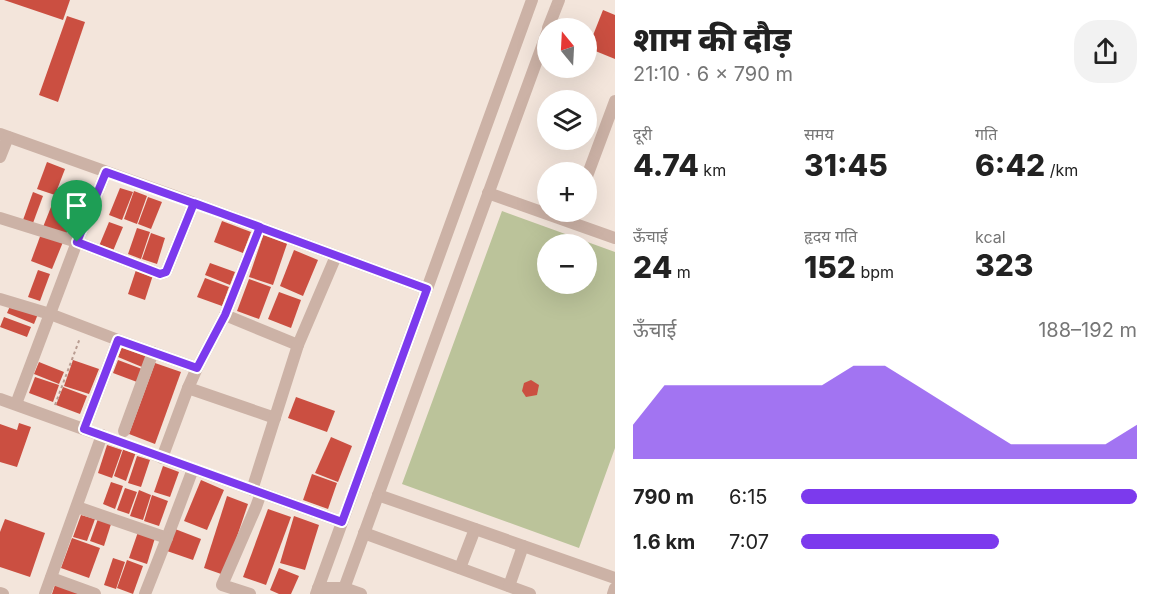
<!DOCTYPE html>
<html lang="hi">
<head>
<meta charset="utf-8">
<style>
  body { margin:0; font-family:Inter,"Noto Sans Devanagari",sans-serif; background:#f2f2f2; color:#222; height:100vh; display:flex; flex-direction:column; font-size:22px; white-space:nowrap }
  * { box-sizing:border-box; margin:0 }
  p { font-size:20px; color:#767676 }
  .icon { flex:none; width:33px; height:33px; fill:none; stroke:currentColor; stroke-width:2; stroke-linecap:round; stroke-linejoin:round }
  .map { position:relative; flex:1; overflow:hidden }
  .details { display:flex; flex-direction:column; background:#fff; width:540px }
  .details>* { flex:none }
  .needle { width:39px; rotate:342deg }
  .buttons { position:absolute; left:537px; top:18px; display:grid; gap:12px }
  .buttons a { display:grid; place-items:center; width:60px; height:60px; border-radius:50%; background:#fff; box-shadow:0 6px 24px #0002; font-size:30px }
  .pin { position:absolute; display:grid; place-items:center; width:51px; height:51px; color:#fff; margin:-62px -26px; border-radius:50% 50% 50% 0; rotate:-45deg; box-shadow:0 0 6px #0007 }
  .pin .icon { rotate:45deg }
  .round { display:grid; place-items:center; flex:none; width:63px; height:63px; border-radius:24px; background:#f2f2f2 }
  .summary { display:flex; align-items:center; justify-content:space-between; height:102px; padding:0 18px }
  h1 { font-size:33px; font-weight:800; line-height:45px }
  .metrics { display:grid; grid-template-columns:repeat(3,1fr); gap:9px; height:102px; padding:6px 18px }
  .metrics div { display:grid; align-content:center }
  .metrics b { font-size:30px; font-weight:800 }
  .metrics small { font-size:16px; font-weight:400 }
  .metrics p { font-size:16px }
  .chart { height:168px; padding:12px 18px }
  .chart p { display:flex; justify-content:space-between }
  .chart svg { width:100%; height:108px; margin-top:6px; fill:#7c3aed; opacity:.7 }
  ul { padding:0 18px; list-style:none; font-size:20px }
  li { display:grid; grid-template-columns:96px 72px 1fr; align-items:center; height:45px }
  li i { height:15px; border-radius:8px; background:#7c3aed }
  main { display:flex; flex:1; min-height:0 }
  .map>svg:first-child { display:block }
</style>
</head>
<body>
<main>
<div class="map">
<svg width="615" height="594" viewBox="0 0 615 594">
  <rect width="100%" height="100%" fill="#f3e5db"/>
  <!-- green -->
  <path fill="#bbc39a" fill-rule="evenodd" d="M502 211 615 252V448L579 548 402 484ZM548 244H586V284H548Z"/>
  <!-- building -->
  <g fill="#cb4f41">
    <polygon points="4,0 70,0 63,20"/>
    <polygon points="603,10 615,15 615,59 588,48"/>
    <polygon points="67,16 85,22 58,102 39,95"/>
    <polygon points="47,162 65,169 55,195 37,189"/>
    <polygon points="120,188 133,192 122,220 109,215"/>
    <polygon points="134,191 147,196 137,224 124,219"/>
    <polygon points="33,192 43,196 33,223 23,220"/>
    <polygon points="55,197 77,205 66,235 43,227"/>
    <polygon points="148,197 162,202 151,229 138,224"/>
    <polygon points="222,221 251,232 243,253 214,242"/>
    <polygon points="109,222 123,227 113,251 99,246"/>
    <polygon points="137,228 150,232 141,259 128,254"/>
    <polygon points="151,233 165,238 157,264 142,259"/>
    <polygon points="264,233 288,241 273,285 249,277"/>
    <polygon points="41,234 63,242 52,269 31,261"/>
    <polygon points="294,250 318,260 303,296 280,286"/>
    <polygon points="210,263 235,272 230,285 205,275"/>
    <polygon points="38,270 50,274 40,301 28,297"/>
    <polygon points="136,270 153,275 145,300 128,294"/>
    <polygon points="205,278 229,287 222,306 197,297"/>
    <polygon points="249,279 271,287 259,319 237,311"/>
    <polygon points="279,292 301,300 291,328 268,319"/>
    <polygon points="11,304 38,314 34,324 7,313"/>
    <polygon points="4,317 31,327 27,337 0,327"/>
    <polygon points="124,342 148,351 142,367 118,357"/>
    <polygon points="73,360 99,369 89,394 64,386"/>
    <polygon points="118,360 142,369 137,382 113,373"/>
    <polygon points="39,362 64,372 59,384 34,374"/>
    <polygon points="155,363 181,372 155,444 129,434"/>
    <polygon points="35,377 59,385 53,402 29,393"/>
    <polygon points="531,380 539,385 537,395 526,397 522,391 524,383"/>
    <polygon points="63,387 87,396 80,414 56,405"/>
    <polygon points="296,397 335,411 327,432 288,418"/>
    <polygon points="19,423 31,427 17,467 0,462 0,424 17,430"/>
    <polygon points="331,437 352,446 338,482 315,473"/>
    <polygon points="107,445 122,450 112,478 98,473"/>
    <polygon points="124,447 136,452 126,481 114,476"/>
    <polygon points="137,456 150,460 141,487 128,483"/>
    <polygon points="163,466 179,472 170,497 154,492"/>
    <polygon points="312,474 337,483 328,509 303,500"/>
    <polygon points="201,480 224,490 207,530 184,521"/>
    <polygon points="111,482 123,486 115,509 103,504"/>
    <polygon points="125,488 137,492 129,514 117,510"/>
    <polygon points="139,490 151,495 143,520 130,516"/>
    <polygon points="152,495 168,501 159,526 144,521"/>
    <polygon points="227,496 248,504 224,575 204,568"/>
    <polygon points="268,509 291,517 266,585 243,577"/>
    <polygon points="81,515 95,519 87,541 73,537"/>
    <polygon points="99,516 112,521 104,546 90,541"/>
    <polygon points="294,516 319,525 305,570 280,563"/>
    <polygon points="5,519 45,533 30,577 0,567 0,532"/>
    <polygon points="175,529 201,539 193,560 167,551"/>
    <polygon points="138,532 155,538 147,564 129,558"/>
    <polygon points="72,538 100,548 89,578 61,568"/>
    <polygon points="113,558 125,562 116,589 104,585"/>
    <polygon points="127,560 143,566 133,594 117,588"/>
    <polygon points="279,568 299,576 291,594 279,594 270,590"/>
    <polygon points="56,582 82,594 52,594"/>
  </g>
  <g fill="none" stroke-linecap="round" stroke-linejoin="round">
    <!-- path -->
    <polyline stroke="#b89c91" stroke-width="2" stroke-dasharray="3 3" stroke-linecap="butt" points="55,405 80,338"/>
    <!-- minor -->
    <g stroke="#ccb2a6" stroke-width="12">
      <polyline points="548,28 559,0"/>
      <polyline points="0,134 194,203 427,289"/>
      <polyline points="0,157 8,137"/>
      <polyline points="586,179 615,101"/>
      <polyline points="488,193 615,238"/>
      <polyline points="0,218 77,242 160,274 166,272 194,203"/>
      <polyline points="260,227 225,315 298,345"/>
      <polyline points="0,299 50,314 118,340 84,429"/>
      <polyline points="118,340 197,368"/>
      <polyline points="188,388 197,368 225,315"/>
      <polyline points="0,399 342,522"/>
      <polyline points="16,404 77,242 106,172"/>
      <polyline points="124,431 153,352"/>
      <polyline points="162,458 188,388 275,418"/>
      <polyline points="252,490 298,345 336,256"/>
      <polyline points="378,495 615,578"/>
      <polyline points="77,507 167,538 193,469"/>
      <polyline points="364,533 530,594"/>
      <polyline points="460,568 475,529"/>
      <polyline points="51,578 95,594"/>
      <polyline points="509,586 523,546"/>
      <polyline points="318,588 344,588 361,594"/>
      <polyline points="0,593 3,594"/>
      <polyline points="45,594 102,435"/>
      <polyline points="145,594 167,538"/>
      <polyline points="250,594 222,585 256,507 261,493"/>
      <polyline points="316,594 532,0"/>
      <polyline points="342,594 548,30"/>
      <polyline points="613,594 615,588"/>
    </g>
  </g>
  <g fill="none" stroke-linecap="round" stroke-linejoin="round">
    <defs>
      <polyline id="route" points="77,242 106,172 260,227 225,315 197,368 118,340 84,429 342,522 427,289 194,203 166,272 160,274 77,242"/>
    </defs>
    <!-- route casing -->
    <use href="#route" stroke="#fff" stroke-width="12"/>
    <!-- route -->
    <use href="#route" stroke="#7c3aed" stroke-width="8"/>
  </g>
</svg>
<div class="buttons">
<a><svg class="needle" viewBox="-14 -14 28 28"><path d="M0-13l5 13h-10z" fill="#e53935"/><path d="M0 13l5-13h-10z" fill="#767676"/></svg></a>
<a><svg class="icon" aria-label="layers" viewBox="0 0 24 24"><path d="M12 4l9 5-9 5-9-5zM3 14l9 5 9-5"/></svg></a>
<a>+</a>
<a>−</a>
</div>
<div class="pin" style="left:77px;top:242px;background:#1e9e55"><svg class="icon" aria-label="arrive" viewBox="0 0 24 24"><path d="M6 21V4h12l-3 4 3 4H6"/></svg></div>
</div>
<section class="details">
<div class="summary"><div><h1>शाम की दौड़</h1><p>21:10 · 6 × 790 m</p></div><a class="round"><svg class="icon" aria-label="share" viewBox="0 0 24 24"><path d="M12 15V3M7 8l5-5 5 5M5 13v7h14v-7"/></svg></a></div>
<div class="metrics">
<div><p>दूरी</p><b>4.74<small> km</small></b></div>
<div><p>समय</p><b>31:45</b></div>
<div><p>गति</p><b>6:42<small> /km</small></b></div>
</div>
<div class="metrics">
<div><p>ऊँचाई</p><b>24<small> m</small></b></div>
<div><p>हृदय गति</p><b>152<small> bpm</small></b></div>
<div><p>kcal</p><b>323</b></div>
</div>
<div class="chart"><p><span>ऊँचाई</span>188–192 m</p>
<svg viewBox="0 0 160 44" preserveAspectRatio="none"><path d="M0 44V30L10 14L20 14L30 14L40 14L50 14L60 14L70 6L80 6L90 14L100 22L110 30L120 38L130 38L140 38L150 38L160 30V44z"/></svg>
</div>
<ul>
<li><b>790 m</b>6:15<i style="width:100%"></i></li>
<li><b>1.6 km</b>7:07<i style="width:59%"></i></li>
</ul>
</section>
</main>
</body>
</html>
